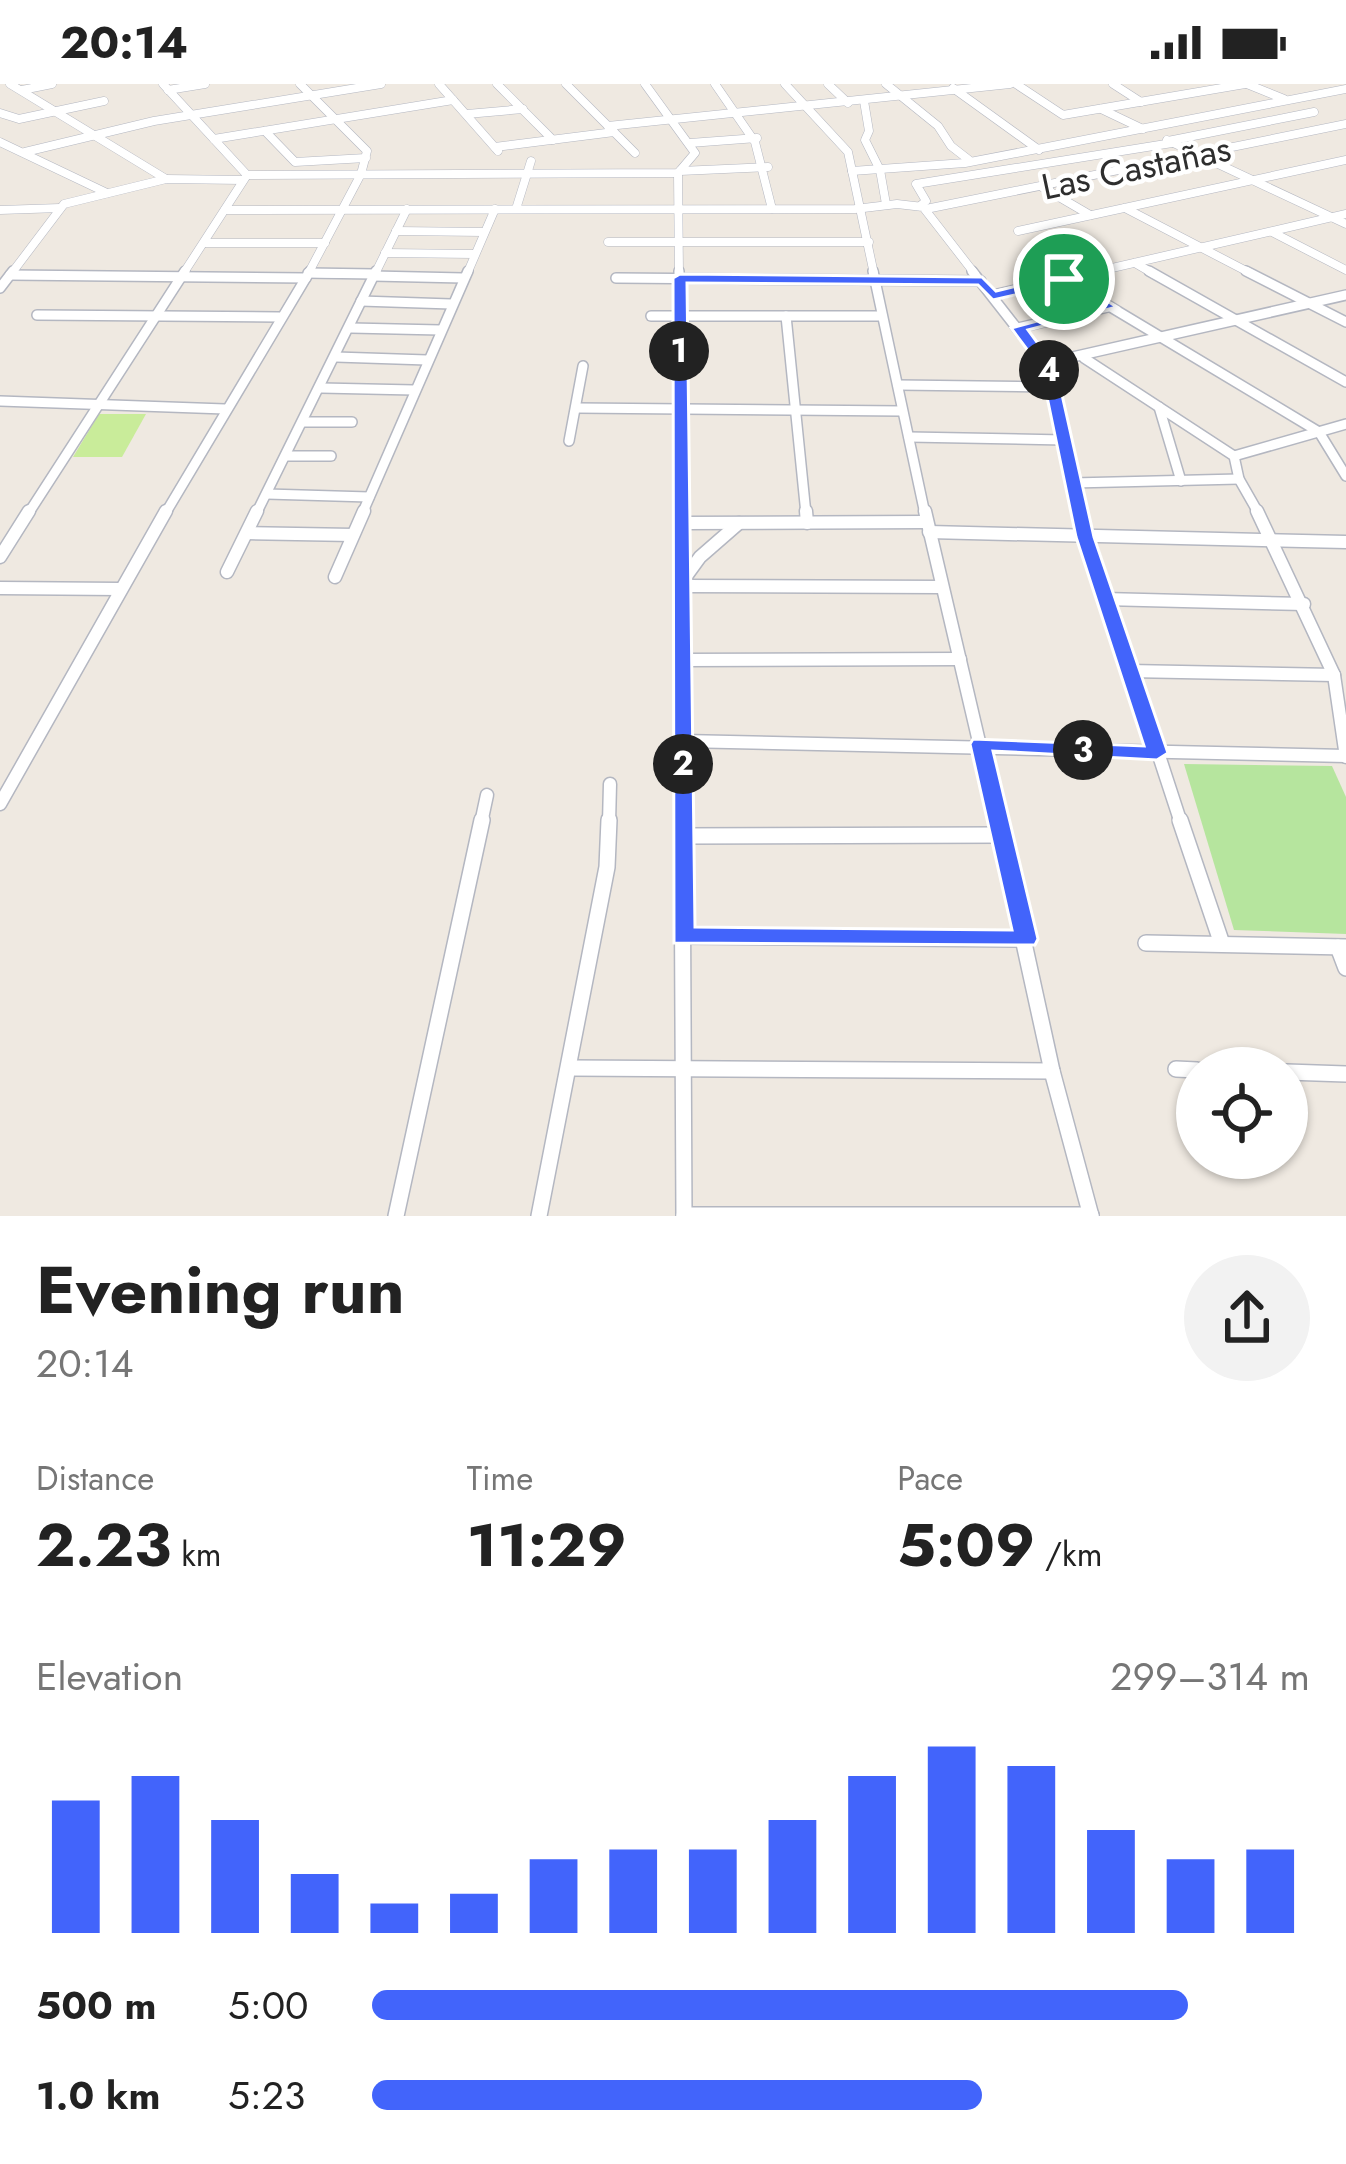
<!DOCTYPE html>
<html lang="en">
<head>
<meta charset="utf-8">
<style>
  body { margin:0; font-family:Jost,sans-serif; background:#f2f2f2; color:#222; height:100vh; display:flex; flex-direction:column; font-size:45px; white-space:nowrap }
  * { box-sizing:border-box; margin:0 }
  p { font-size:39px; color:#767676 }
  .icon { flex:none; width:66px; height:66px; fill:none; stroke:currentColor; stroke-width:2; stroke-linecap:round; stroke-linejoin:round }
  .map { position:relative; height:1132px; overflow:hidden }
  .sheet { display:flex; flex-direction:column; background:#fff; flex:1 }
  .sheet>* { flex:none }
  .fabs { position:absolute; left:1176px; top:963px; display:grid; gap:24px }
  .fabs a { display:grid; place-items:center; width:132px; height:132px; border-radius:50%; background:#fff; box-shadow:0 3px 9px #0004; font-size:60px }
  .pin { position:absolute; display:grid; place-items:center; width:102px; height:102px; color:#fff; margin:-51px; border:6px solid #fff; border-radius:50%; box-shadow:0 3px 12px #0007 }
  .km { position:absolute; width:60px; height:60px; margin:-30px; border-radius:50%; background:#222; color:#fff; font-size:33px; line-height:60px; text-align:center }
  .round { display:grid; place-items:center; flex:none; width:126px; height:126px; border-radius:63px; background:#f2f2f2 }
  .headline { display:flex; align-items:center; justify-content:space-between; height:204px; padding:0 36px }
  h1 { font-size:66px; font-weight:700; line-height:90px }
  .stats { display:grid; grid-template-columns:repeat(3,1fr); gap:18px; height:204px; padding:12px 36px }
  .stats div { display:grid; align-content:center }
  .stats b { font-size:60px; font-weight:700 }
  .stats small { font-size:33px; font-weight:400 }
  .stats p { font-size:33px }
  .chart { height:336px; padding:24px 36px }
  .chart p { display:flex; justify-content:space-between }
  .chart svg { width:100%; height:216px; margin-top:12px; stroke:#4264fb; stroke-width:6 }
  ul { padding:0 36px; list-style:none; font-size:39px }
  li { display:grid; grid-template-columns:192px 144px 1fr; align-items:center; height:90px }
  li i { height:30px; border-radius:15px; background:#4264fb }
  .status { display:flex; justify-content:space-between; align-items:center; height:84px; padding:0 60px; background:#fff; direction:ltr }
  .status svg { height:33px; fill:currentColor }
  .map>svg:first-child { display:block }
</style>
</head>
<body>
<div class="status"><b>20:14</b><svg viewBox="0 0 49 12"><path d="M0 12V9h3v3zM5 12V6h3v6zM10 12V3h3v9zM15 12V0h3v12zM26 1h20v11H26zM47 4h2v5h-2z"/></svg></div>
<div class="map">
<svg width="1346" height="1132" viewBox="0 0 1346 1132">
  <rect width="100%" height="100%" fill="#efe9e1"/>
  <!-- green -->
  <polygon fill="#b6e59e" points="1184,680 1332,682 1346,713 1346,850 1234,846"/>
  <!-- pitch -->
  <polygon fill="#c9ec9a" points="99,330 146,330 122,373 73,373"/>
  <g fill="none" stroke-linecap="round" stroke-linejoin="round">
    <defs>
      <g id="street-far3">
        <polyline points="10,0 166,95"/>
        <polyline points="163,0 247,91 678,89 695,69 645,0"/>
        <polyline points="300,0 367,67 361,90 308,190"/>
        <polyline points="439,0 498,67"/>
        <polyline points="497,0 553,56"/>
        <polyline points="566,0 635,69"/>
        <polyline points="715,0 755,58 772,125"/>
        <polyline points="785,0 848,68 874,190"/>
        <polyline points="828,0 848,19"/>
        <polyline points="886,0 938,42 951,62 969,76"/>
        <polyline points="1016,0 1063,31 1245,0"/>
        <polyline points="1113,0 1141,18"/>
        <polyline points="1247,0 1284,15"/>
        <polyline points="953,4 1039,66"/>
        <polyline points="22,6 52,0"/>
        <polyline points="168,6 205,0"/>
        <polyline points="864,17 869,47 865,56 880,86 886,120"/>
        <polyline points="1101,25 1143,45"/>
        <polyline points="0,29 19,35 104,17"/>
        <polyline points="467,30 523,25"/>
        <polyline points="608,42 1010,0"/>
        <polyline points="265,47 295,78 366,74"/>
        <polyline points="214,55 453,16"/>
        <polyline points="1167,56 1346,140"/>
        <polyline points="1168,57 1314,28"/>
        <polyline points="0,58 107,109"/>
        <polyline points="690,59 757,54"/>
        <polyline points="495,63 614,48"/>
        <polyline points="25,68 154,37 381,0"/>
        <polyline points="680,87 768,83"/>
        <polyline points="852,87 965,79 1346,5"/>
        <polyline points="678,89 679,190"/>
        <polyline points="1042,103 1090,131"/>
        <polyline points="920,122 926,117 916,100 1172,59"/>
        <polyline points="1125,124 1252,190"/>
        <polyline points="516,125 531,77"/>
        <polyline points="926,125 1346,40"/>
        <polyline points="0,126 60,124"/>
        <polyline points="225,126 855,125 897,120 923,123 975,190"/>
        <polyline points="396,147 484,148"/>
        <polyline points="1018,147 1346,76"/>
        <polyline points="1272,148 1346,186"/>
        <polyline points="608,158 869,158"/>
        <polyline points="205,159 325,159"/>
        <polyline points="385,169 474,170"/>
        <polyline points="1135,179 1154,190"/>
        <polyline points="308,189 349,190"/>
        <polyline points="11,190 64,120 166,95 243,96"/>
        <polyline points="183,190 247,91"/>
        <polyline points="375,190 407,125"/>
        <polyline points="467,190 495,125"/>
        <polyline points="1086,190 1346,130"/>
      </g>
      <g id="street-far2">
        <polyline points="679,187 680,430"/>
        <polyline points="873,187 925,430"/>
        <polyline points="972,187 1048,284 1080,430"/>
        <polyline points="1149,187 1346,298"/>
        <polyline points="1246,187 1346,238"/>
        <polyline points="308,189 375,190"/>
        <polyline points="10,191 306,194"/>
        <polyline points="373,192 463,194"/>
        <polyline points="616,194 981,197"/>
        <polyline points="1064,195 1319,348 1346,392"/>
        <polyline points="0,204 13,187"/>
        <polyline points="993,211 1099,187"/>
        <polyline points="361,217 451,220"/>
        <polyline points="37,231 279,233"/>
        <polyline points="651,232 882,232"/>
        <polyline points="786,232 806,430"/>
        <polyline points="351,244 440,246"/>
        <polyline points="1018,244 1108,223"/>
        <polyline points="336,273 427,276"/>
        <polyline points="1084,274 1234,372 1239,395 1259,430"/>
        <polyline points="1046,279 1346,211"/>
        <polyline points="898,301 1053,303"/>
        <polyline points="321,304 414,306"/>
        <polyline points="0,317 225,325"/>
        <polyline points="1159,323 1181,397"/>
        <polyline points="577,324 902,327"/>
        <polyline points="303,338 352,338"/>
        <polyline points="909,353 1064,356"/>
        <polyline points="569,357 583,282"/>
        <polyline points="286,372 331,372"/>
        <polyline points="1234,372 1346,340"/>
        <polyline points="1073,399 1239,395"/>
        <polyline points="267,410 369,413"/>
        <polyline points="28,430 185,187"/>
        <polyline points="165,430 310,187"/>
        <polyline points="256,430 376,187"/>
        <polyline points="362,430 468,187"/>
      </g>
      <g id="street-far1">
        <polyline points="680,427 682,739"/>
        <polyline points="806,427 807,439"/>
        <polyline points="925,427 998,739"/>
        <polyline points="1079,427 1181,739"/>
        <polyline points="1257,427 1334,591 1346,673"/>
        <polyline points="682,439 926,438"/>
        <polyline points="929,448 1346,458"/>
        <polyline points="247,449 353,451"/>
        <polyline points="0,473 29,427"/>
        <polyline points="227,488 257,427"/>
        <polyline points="335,493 364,427"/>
        <polyline points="684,495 700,473 739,439"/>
        <polyline points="684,502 941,503"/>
        <polyline points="0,504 120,505"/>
        <polyline points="1104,515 1304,520"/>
        <polyline points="683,576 960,575"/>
        <polyline points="1129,587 1334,591"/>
        <polyline points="683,657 1346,672"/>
        <polyline points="0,720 166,427"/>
        <polyline points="481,739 487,711"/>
        <polyline points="609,739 610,700"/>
      </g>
      <g id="street">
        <polyline points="682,736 684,1132"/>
        <polyline points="997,736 1052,987 1091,1132"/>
        <polyline points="1180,736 1222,860"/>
        <polyline points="682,752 1002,751"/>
        <polyline points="683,852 1026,855"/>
        <polyline points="1146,859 1346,863"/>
        <polyline points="1338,863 1346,884"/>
        <polyline points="571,984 1052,987"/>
        <polyline points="1176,985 1197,986"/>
        <polyline points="1287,988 1346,990"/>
        <polyline points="684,1131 1091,1131"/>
        <polyline points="396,1132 482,736"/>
        <polyline points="539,1132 607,783 609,736"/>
      </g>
    </defs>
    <!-- street-far3 casing -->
    <use href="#street-far3" stroke="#b4b7c1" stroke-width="9"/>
    <!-- street-far2 casing -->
    <use href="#street-far2" stroke="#b4b7c1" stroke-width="12"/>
    <!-- street-far1 casing -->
    <use href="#street-far1" stroke="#b4b7c1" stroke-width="15"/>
    <!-- street casing -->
    <use href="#street" stroke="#b4b7c1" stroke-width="18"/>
    <!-- street-far3 -->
    <use href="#street-far3" stroke="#fff" stroke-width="8"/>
    <!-- street-far2 -->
    <use href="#street-far2" stroke="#fff" stroke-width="9"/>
    <!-- street-far1 -->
    <use href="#street-far1" stroke="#fff" stroke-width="12"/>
    <!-- street -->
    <use href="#street" stroke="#fff" stroke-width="15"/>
  </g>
  <!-- route -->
  <path fill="#4264fb" stroke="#fff" stroke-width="3" fill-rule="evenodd" d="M1064 191 1117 223 1028 246 1056 284 1094 453 1168 669 1157 676 993 667 1038 855 1035 861 674 859 673 194 680 190 982 193 996 207ZM687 199 978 201 993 216 1062 200 1097 221 1011 244 1041 284 1076 453 1144 662 973 655 970 660 1012 846 695 843Z"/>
  <g text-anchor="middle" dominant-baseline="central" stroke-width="9" stroke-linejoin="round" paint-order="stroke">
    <!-- far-street labels -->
    <g font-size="36" fill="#2e2e2e" stroke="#fff">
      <text transform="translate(1136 83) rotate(-12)">Las Castañas</text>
    </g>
  </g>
</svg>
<div class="fabs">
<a><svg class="icon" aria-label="locate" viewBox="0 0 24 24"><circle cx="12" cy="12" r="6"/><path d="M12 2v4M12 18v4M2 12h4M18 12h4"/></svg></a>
</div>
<div class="pin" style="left:1064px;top:195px;background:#1e9e55"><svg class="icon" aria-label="arrive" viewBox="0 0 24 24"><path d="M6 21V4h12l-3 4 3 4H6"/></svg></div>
<b class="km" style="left:679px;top:267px">1</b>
<b class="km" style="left:683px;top:680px">2</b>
<b class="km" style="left:1083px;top:666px">3</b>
<b class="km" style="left:1049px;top:286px">4</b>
</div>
<section class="sheet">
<div class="headline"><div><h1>Evening run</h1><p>20:14</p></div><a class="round"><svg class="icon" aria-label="share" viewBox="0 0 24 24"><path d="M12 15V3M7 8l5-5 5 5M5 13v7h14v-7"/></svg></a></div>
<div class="stats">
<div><p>Distance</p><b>2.23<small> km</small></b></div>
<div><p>Time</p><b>11:29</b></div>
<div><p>Pace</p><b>5:09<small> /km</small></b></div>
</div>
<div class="chart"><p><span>Elevation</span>299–314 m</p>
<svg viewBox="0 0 160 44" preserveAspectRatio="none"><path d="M5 44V17M15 44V12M25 44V21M35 44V32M45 44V38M55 44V36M65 44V29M75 44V27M85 44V27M95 44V21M105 44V12M115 44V6M125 44V10M135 44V23M145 44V29M155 44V27"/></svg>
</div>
<ul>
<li><b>500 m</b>5:00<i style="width:87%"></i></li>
<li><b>1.0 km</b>5:23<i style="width:65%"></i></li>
</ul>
</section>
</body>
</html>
